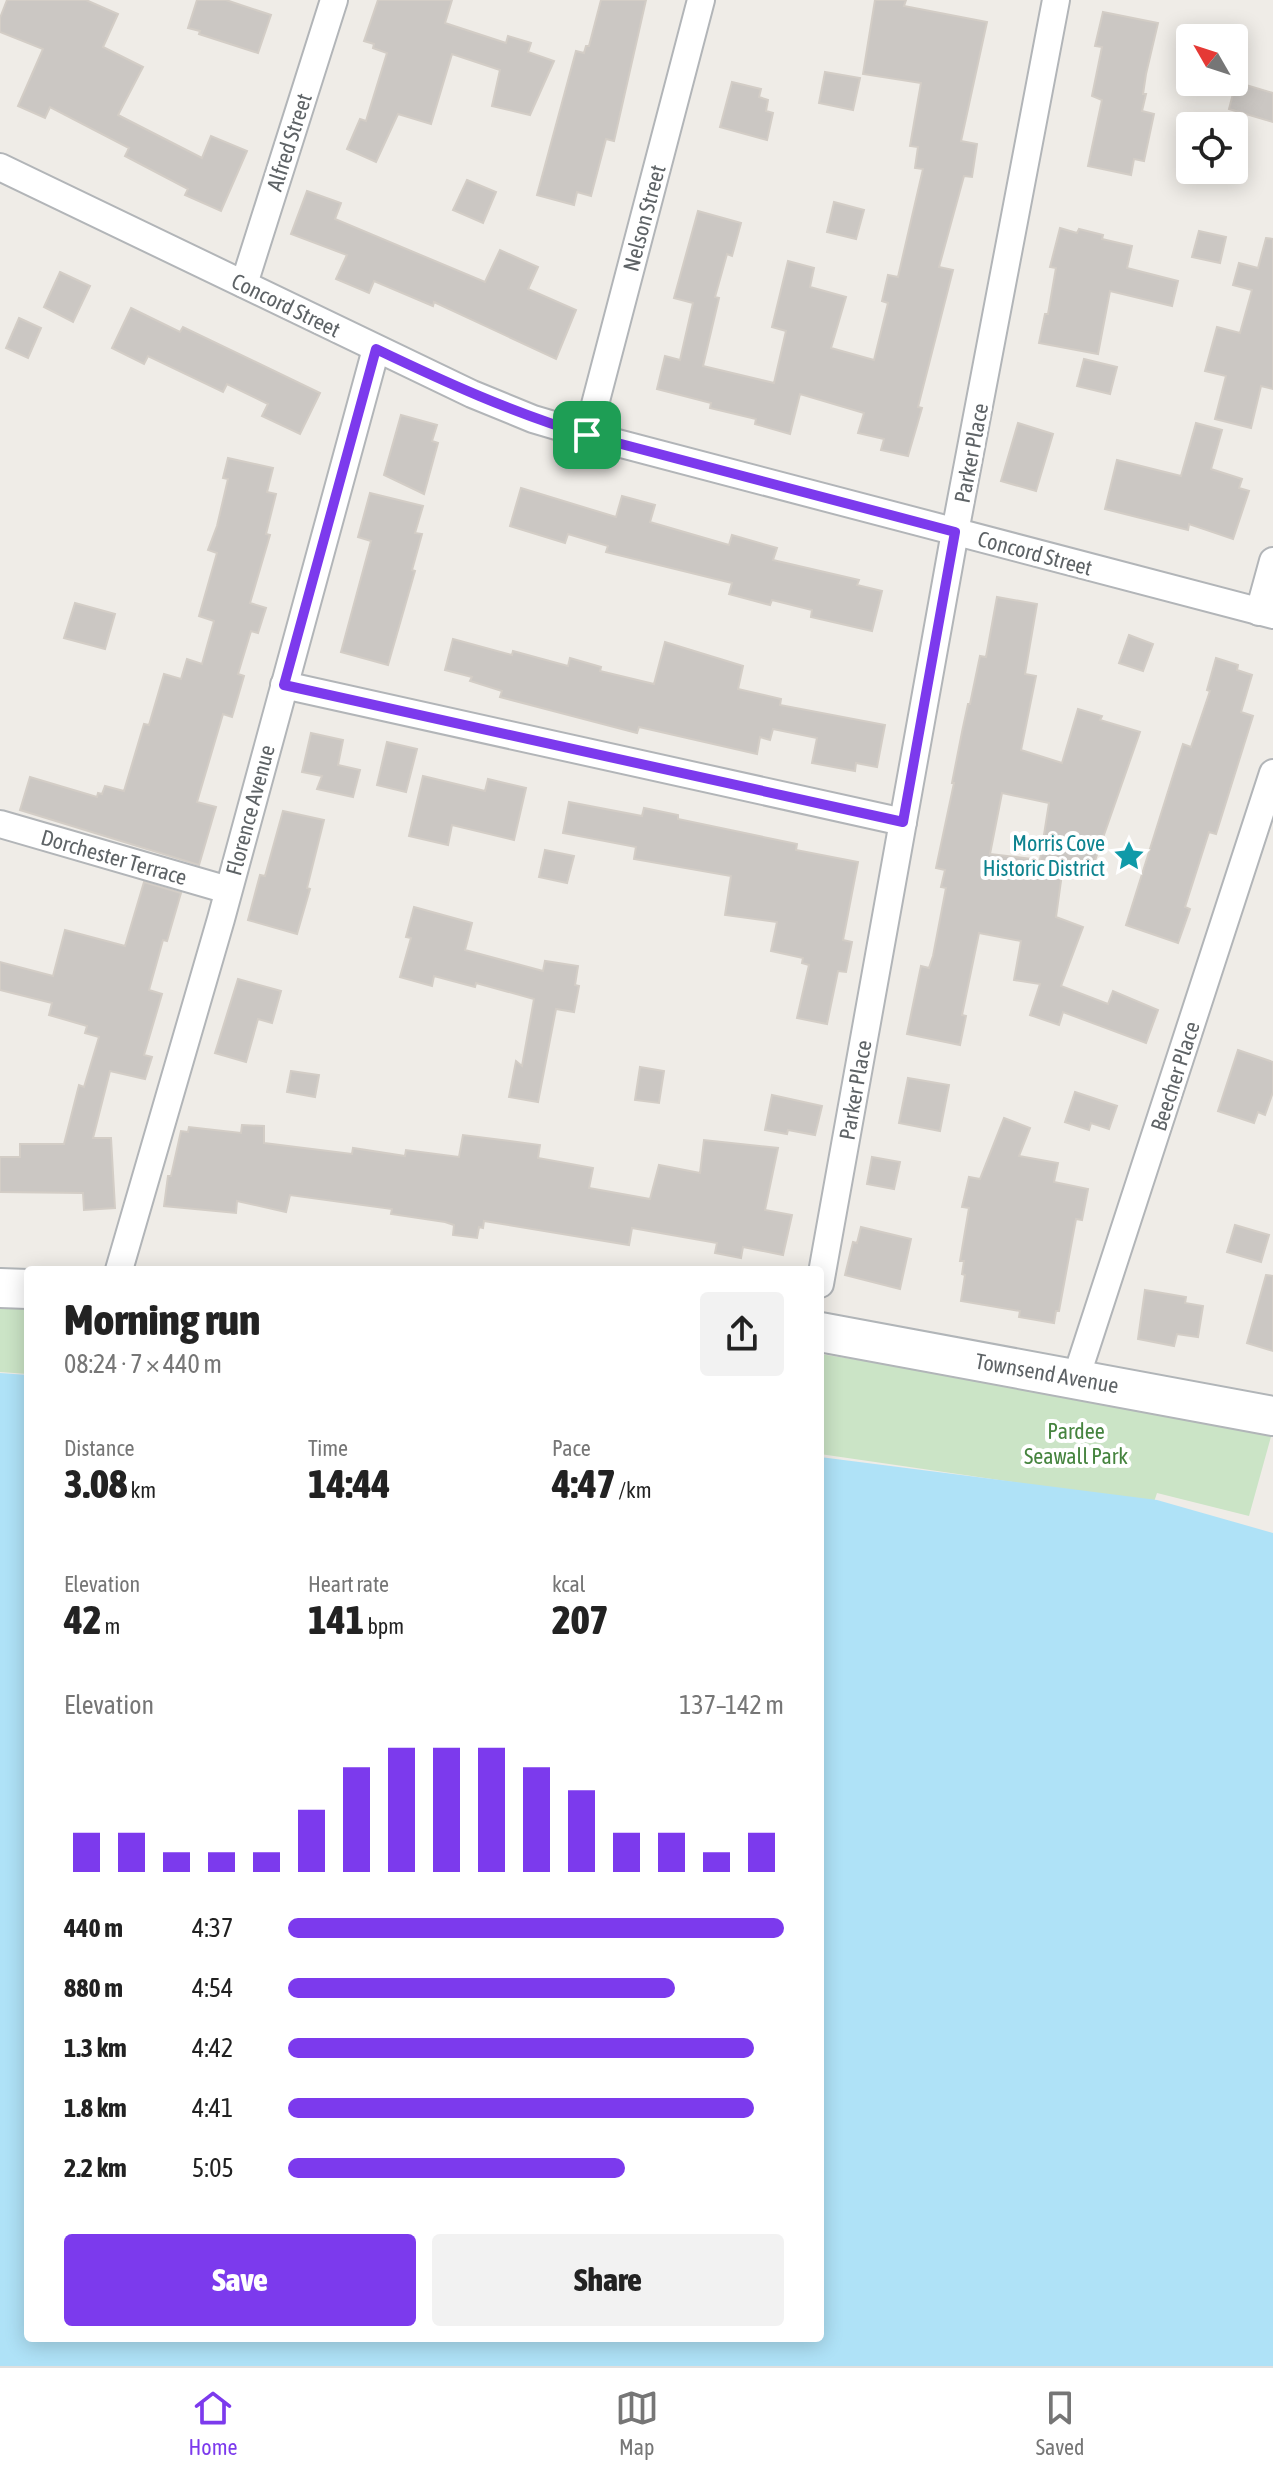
<!DOCTYPE html>
<html lang="en">
<head>
<meta charset="utf-8">
<style>
  body { margin:0; font-family:"Asap Condensed",sans-serif; background:#f2f2f2; color:#222; height:100vh; display:flex; flex-direction:column; font-size:30px; white-space:nowrap }
  * { box-sizing:border-box; margin:0 }
  p { font-size:26px; color:#767676 }
  .icon { flex:none; width:44px; height:44px; fill:none; stroke:currentColor; stroke-width:2; stroke-linecap:round; stroke-linejoin:round }
  .map { position:relative; flex:1; overflow:hidden }
  .details { position:absolute; left:24px; top:1266px; width:800px; height:1076px; display:flex; flex-direction:column; background:#fff; border-radius:8px; box-shadow:0 4px 20px #0003 }
  .details>* { flex:none }
  .needle { width:52px; rotate:309deg }
  .controls { position:absolute; left:1176px; top:24px; display:grid; gap:16px }
  .controls a { display:grid; place-items:center; width:72px; height:72px; border-radius:8px; background:#fff; box-shadow:0 4px 20px #0003; font-size:40px }
  .pin { position:absolute; display:grid; place-items:center; width:68px; height:68px; color:#fff; margin:-34px; border-radius:16px; box-shadow:0 4px 12px #0006 }
  .round { display:grid; place-items:center; flex:none; width:84px; height:84px; border-radius:8px; background:#f2f2f2 }
  .summary { display:flex; align-items:center; justify-content:space-between; height:136px; padding:0 40px }
  h1 { font-size:44px; font-weight:800; line-height:60px }
  .figures { display:grid; grid-template-columns:repeat(3,1fr); gap:12px; height:136px; padding:8px 40px }
  .figures div { display:grid; align-content:center }
  .figures b { font-size:40px; font-weight:800 }
  .figures small { font-size:22px; font-weight:400 }
  .figures p { font-size:22px }
  .chart { height:224px; padding:16px 40px }
  .chart p { display:flex; justify-content:space-between }
  .chart svg { width:100%; height:144px; margin-top:8px; stroke:#7c3aed; stroke-width:6 }
  .button { display:flex; gap:16px; margin-top:auto; padding:16px 40px }
  .button a { flex:1; height:92px; border-radius:8px; background:#7c3aed; color:#fff; font-size:32px; font-weight:800; line-height:92px; text-align:center }
  .button a+a { background:#f2f2f2; color:#222 }
  ul { padding:0 40px; list-style:none; font-size:26px }
  li { display:grid; grid-template-columns:128px 96px 1fr; align-items:center; height:60px }
  li i { height:20px; border-radius:10px; background:#7c3aed }
  .tab-bar { display:flex; justify-content:space-around; align-items:center; height:112px; border-top:2px solid #e0e0e0; background:#fff; font-size:22px; color:#767676 }
  .tab-bar a { display:grid; justify-items:center; gap:4px }
  .tab-bar .selected { color:#7c3aed }
  .map>svg:first-child { display:block }
</style>
</head>
<body>
<div class="map">
<svg width="1273" height="2366" viewBox="0 0 1273 2366">
  <rect width="100%" height="100%" fill="#efece7"/>
  <!-- green -->
  <g fill="#cbe4c6">
    <polygon points="0,1304 28,1306 28,1374 0,1372"/>
    <polygon points="820,1354 1082,1395 1272,1433 1249,1516 1157,1493 1152,1508 1019,1483 820,1454"/>
  </g>
  <!-- water -->
  <polygon fill="#afe2f7" points="0,1373 28,1375 28,2338 820,2338 820,1457 1157,1500 1273,1533 1273,2366 0,2366"/>
  <!-- building -->
  <g fill="#cbc7c3" stroke="#d3cdc6" stroke-width="2" fill-rule="evenodd">
    <polygon points="7,0 86,0 118,14 103,47 143,67 118,115 202,158 211,136 247,151 221,211 185,195 188,189 125,156 129,148 50,107 45,118 18,106 43,49 0,32 0,18"/>
    <polygon points="197,0 226,0 271,15 258,53 199,34 200,31 188,28"/>
    <polygon points="378,0 452,0 445,23 506,43 508,36 531,43 528,52 554,61 530,115 492,106 500,70 452,54 431,124 398,114 376,162 347,149 360,119 366,121 387,53 373,48 374,44 364,41"/>
    <polygon points="601,0 646,0 614,141 606,139 591,196 577,192 574,205 537,195 576,51 584,53 586,46 589,46"/>
    <polygon points="875,0 906,0 904,6 987,22 961,141 977,144 972,177 964,176 939,267 953,270 918,407 922,408 908,456 881,450 884,439 858,433 864,413 800,394 790,434 755,424 756,419 710,408 711,403 657,389 665,356 680,360 693,303 674,298 698,211 741,223 732,256 727,254 715,297 719,298 703,366 774,383 786,331 772,327 788,261 814,268 810,287 846,297 831,348 874,360 888,303 882,301 888,275 898,277 923,169 915,168 918,147 910,146 921,83 863,74"/>
    <polygon points="1103,12 1158,23 1146,74 1143,94 1146,94 1142,111 1154,114 1144,161 1134,159 1131,175 1088,166 1102,100 1092,96 1102,47 1095,46"/>
    <polygon points="825,72 860,78 853,110 819,103"/>
    <polygon points="732,82 761,89 759,97 768,100 766,111 773,113 767,140 720,127"/>
    <polygon points="1236,82 1273,93 1273,122 1229,109"/>
    <polygon points="467,180 496,192 483,223 453,210"/>
    <polygon points="307,191 341,203 335,219 485,282 500,250 538,267 528,289 576,310 556,359 434,302 433,306 374,281 369,293 336,279 347,255 291,234"/>
    <polygon points="834,202 864,210 856,239 827,232"/>
    <polygon points="1060,228 1077,233 1079,229 1103,235 1102,239 1132,246 1127,268 1178,281 1172,306 1110,291 1098,354 1039,343 1045,314 1048,314 1056,268 1050,267"/>
    <polygon points="1199,231 1226,237 1220,263 1192,257"/>
    <polygon points="1266,238 1273,239 1273,389 1261,386 1251,428 1215,419 1226,376 1205,371 1217,327 1240,333 1252,290 1233,285 1239,263 1258,268"/>
    <polygon points="60,272 90,286 73,322 44,307"/>
    <polygon points="131,308 180,332 183,327 320,393 300,434 262,416 268,404 227,384 223,392 148,356 144,364 112,348"/>
    <polygon points="19,318 41,328 28,358 6,348"/>
    <polygon points="1084,359 1117,367 1110,394 1077,386"/>
    <polygon points="401,415 437,425 432,441 438,443 424,494 384,475"/>
    <polygon points="1018,423 1053,434 1036,491 1001,481"/>
    <polygon points="1196,423 1222,430 1211,469 1242,479 1239,488 1249,491 1233,539 1189,524 1188,530 1105,509 1117,460 1181,476"/>
    <polygon points="228,458 273,468 267,492 276,494 266,534 270,535 250,603 266,608 258,633 251,631 238,674 244,676 232,717 223,714 197,802 216,807 199,865 20,810 30,777 97,797 98,793 102,794 105,786 124,791 144,724 149,725 164,674 181,679 187,659 202,664 214,621 199,616 217,553 208,550 217,526 228,479 223,478"/>
    <polygon points="521,488 616,517 622,496 655,505 650,522 729,545 732,535 777,548 773,560 859,580 857,585 882,591 872,631 811,617 812,610 772,600 770,605 729,594 732,583 606,552 608,546 568,534 565,543 510,526"/>
    <polygon points="370,493 423,506 415,533 422,534 412,570 415,571 388,665 341,652 371,541 358,537"/>
    <path d="M997 597 1037 604 1025 674 1036 676 1021 750 1062 763 1078 709 1102 716 1100 720 1140 732 1092 869 1064 859 1056 917 1083 927 1061 986 1108 1004 1113 991 1158 1010 1146 1043 1063 1012 1059 1025 1030 1015 1040 984 1014 980 1021 941 979 933 962 1015 966 1016 960 1045 907 1034 921 966 929 968 933 956 946 888 941 887 945 870 936 868 954 783H952L962 732 968 704H970L980 656 986 657ZM1002 793 1049 803 1040 860 990 854Z"/>
    <polygon points="75,603 115,614 105,649 64,638"/>
    <polygon points="1129,635 1153,644 1143,671 1119,663"/>
    <polygon points="453,639 512,655 513,651 568,666 570,658 601,667 600,671 654,684 665,642 743,666 738,689 781,699 780,705 885,725 877,767 856,763 855,771 812,763 817,738 773,729 770,740 760,737 757,754 639,727 637,733 500,697 502,691 470,681 472,677 445,670"/>
    <polygon points="1216,658 1238,665 1237,670 1252,675 1241,712 1253,716 1216,834 1209,832 1185,907 1190,909 1178,943 1126,925 1183,744 1191,747 1210,691 1207,690"/>
    <polygon points="311,733 343,740 338,765 360,770 353,797 317,789 322,776 302,772"/>
    <polygon points="387,742 417,749 406,792 377,785"/>
    <polygon points="423,776 485,791 488,779 526,788 514,840 452,825 448,845 409,836"/>
    <polygon points="569,802 642,816 644,808 678,815 678,819 797,844 796,850 858,862 843,940 852,942 846,972 838,971 827,1024 797,1018 809,965 802,963 803,958 771,951 777,922 725,915 731,876 634,859 636,847 563,833"/>
    <polygon points="283,811 324,820 307,888 310,889 297,934 248,920 260,875 265,876"/>
    <polygon points="545,850 574,856 567,883 539,877"/>
    <polygon points="144,882 181,893 167,941 163,940 149,990 162,994 144,1055 152,1057 145,1079 110,1071 93,1138 111,1138 115,1208 84,1210 83,1193 0,1192 0,1157 20,1157 20,1144 64,1144 79,1085 84,1087 99,1037 85,1033 87,1026 49,1015 52,1003 0,990 0,962 53,976 65,930 125,946"/>
    <polygon points="414,907 472,923 465,950 543,971 545,961 578,966 575,985 579,986 574,1012 556,1009 538,1102 509,1097 516,1061 522,1066 534,999 476,983 475,987 434,976 432,986 400,977 411,938 406,937"/>
    <polygon points="238,979 281,991 272,1023 258,1019 246,1062 215,1053"/>
    <polygon points="1238,1050 1273,1062 1273,1092 1265,1115 1258,1112 1254,1123 1218,1111"/>
    <polygon points="640,1067 664,1071 659,1103 635,1100"/>
    <polygon points="291,1071 319,1075 315,1097 287,1092"/>
    <polygon points="908,1078 949,1085 940,1131 899,1123"/>
    <polygon points="1075,1092 1117,1106 1109,1129 1091,1123 1089,1130 1065,1122"/>
    <polygon points="772,1095 822,1106 815,1135 788,1130 787,1134 765,1130"/>
    <polygon points="1004,1118 1030,1128 1019,1156 1058,1163 1054,1182 1088,1189 1082,1220 1076,1219 1059,1311 1056,1311 1054,1323 1019,1317 1020,1311 961,1301 965,1275 962,1274 964,1261 960,1261 969,1208 962,1207 969,1177 980,1179"/>
    <polygon points="242,1125 264,1126 264,1143 352,1154 353,1148 405,1156 406,1150 459,1157 463,1135 540,1145 538,1158 593,1168 589,1188 650,1199 659,1165 700,1173 704,1140 778,1148 765,1210 792,1215 783,1255 743,1247 741,1258 715,1253 717,1243 632,1228 629,1245 484,1221 483,1228 479,1227 477,1238 453,1235 454,1225 445,1222 391,1214 392,1209 290,1195 286,1212 237,1201 236,1213 164,1206 168,1176 171,1176 181,1131 188,1132 189,1127 241,1133"/>
    <polygon points="872,1157 900,1162 894,1189 867,1184"/>
    <polygon points="1235,1225 1269,1235 1261,1262 1227,1252"/>
    <polygon points="861,1227 911,1239 900,1289 845,1275 853,1242 857,1243"/>
    <polygon points="1266,1275 1273,1276 1273,1351 1247,1343"/>
    <polygon points="1145,1290 1186,1297 1185,1303 1203,1306 1198,1337 1177,1334 1174,1346 1138,1339"/>
  </g>
  <g fill="none" stroke-linecap="round" stroke-linejoin="round">
    <defs>
      <g id="street">
        <polyline points="0,167 472,394 533,419 587,435 1273,615"/>
        <polyline points="244,284 334,0"/>
        <polyline points="587,435 701,0"/>
        <polyline points="1259,612 1273,561"/>
        <polyline points="284,685 903,822"/>
        <polyline points="0,824 228,890"/>
        <polyline points="119,1270 221,919 376,349"/>
        <polyline points="820,1284 955,532 1056,0"/>
        <polyline points="1076,1378 1273,773"/>
      </g>
      <g id="secondary">
        <polyline points="0,1288 28,1289"/>
        <polyline points="820,1332 1273,1416"/>
      </g>
    </defs>
    <!-- street casing -->
    <use href="#street" stroke="#b2b5b8" stroke-width="30"/>
    <!-- secondary casing -->
    <use href="#secondary" stroke="#b1b5b8" stroke-width="42"/>
    <!-- street -->
    <use href="#street" stroke="#fff" stroke-width="26"/>
    <!-- secondary -->
    <use href="#secondary" stroke="#fff" stroke-width="38"/>
  </g>
  <g fill="none" stroke-linecap="round" stroke-linejoin="round">
    <defs>
      <path id="route" d="M376 349C445 382 513 413 587 435L955 532 903 822 284 685Z"/>
    </defs>
    <!-- route casing -->
    <use href="#route" stroke="#fff" stroke-width="16"/>
    <!-- route -->
    <use href="#route" stroke="#7c3aed" stroke-width="10"/>
  </g>
  <!-- icons -->
  <defs>
    <symbol id="sight-bare" viewBox="-9 -9 18 18"><path d="M0-6L1.8-2.2L6-1.7L2.9 1.2L3.7 5.4L0 3.3L-3.7 5.4L-2.9 1.2L-6-1.7L-1.8-2.2Z" fill="#0f9aa8" stroke="#fff" stroke-width="2.5" paint-order="stroke"/></symbol>
  </defs>
  <g fill-rule="evenodd">
    <use href="#sight-bare" x="1107" y="834" width="44" height="44"/>
  </g>
  <g text-anchor="middle" dominant-baseline="central" stroke-width="8" stroke-linejoin="round" paint-order="stroke">
    <!-- street labels -->
    <g font-size="22" fill="#5e6366" stroke="#fff">
      <text transform="translate(289 142) rotate(-72)">Alfred Street</text>
      <text transform="translate(644 218) rotate(-75)">Nelson Street</text>
      <text transform="translate(286 305) rotate(26)">Concord Street</text>
      <text transform="translate(971 453) rotate(-79)">Parker Place</text>
      <text transform="translate(1035 553) rotate(15)">Concord Street</text>
      <text transform="translate(250 810) rotate(-75)">Florence Avenue</text>
      <text transform="translate(114 857) rotate(16)">Dorchester Terrace</text>
      <text transform="translate(1175 1076) rotate(-72)">Beecher Place</text>
      <text transform="translate(855 1090) rotate(-80)">Parker Place</text>
      <text transform="translate(1047 1373) rotate(10)">Townsend Avenue</text>
    </g>
    <!-- culture labels -->
    <g font-size="22" fill="#0d838f" stroke="#fff" text-anchor="end">
      <text x="1105" y="843">Morris Cove<tspan x="1105" dy="25">Historic District</tspan></text>
    </g>
    <!-- park labels -->
    <g font-size="22" fill="#46843f" stroke="#fff">
      <text x="1076" y="1431">Pardee<tspan x="1076" dy="25">Seawall Park</tspan></text>
    </g>
  </g>
</svg>
<div class="controls">
<a><svg class="needle" viewBox="-14 -14 28 28"><path d="M0-13l5 13h-10z" fill="#e53935"/><path d="M0 13l5-13h-10z" fill="#767676"/></svg></a>
<a><svg class="icon" aria-label="locate" viewBox="0 0 24 24"><circle cx="12" cy="12" r="6"/><path d="M12 2v4M12 18v4M2 12h4M18 12h4"/></svg></a>
</div>
<div class="pin" style="left:587px;top:435px;background:#1e9e55"><svg class="icon" aria-label="arrive" viewBox="0 0 24 24"><path d="M6 21V4h12l-3 4 3 4H6"/></svg></div>
<section class="details">
<div class="summary"><div><h1>Morning run</h1><p>08:24 · 7 × 440 m</p></div><a class="round"><svg class="icon" aria-label="share" viewBox="0 0 24 24"><path d="M12 15V3M7 8l5-5 5 5M5 13v7h14v-7"/></svg></a></div>
<div class="figures">
<div><p>Distance</p><b>3.08<small> km</small></b></div>
<div><p>Time</p><b>14:44</b></div>
<div><p>Pace</p><b>4:47<small> /km</small></b></div>
</div>
<div class="figures">
<div><p>Elevation</p><b>42<small> m</small></b></div>
<div><p>Heart rate</p><b>141<small> bpm</small></b></div>
<div><p>kcal</p><b>207</b></div>
</div>
<div class="chart"><p><span>Elevation</span>137–142 m</p>
<svg viewBox="0 0 160 44" preserveAspectRatio="none"><path d="M5 44V32M15 44V32M25 44V38M35 44V38M45 44V38M55 44V25M65 44V12M75 44V6M85 44V6M95 44V6M105 44V12M115 44V19M125 44V32M135 44V32M145 44V38M155 44V32"/></svg>
</div>
<ul>
<li><b>440 m</b>4:37<i style="width:100%"></i></li>
<li><b>880 m</b>4:54<i style="width:78%"></i></li>
<li><b>1.3 km</b>4:42<i style="width:94%"></i></li>
<li><b>1.8 km</b>4:41<i style="width:94%"></i></li>
<li><b>2.2 km</b>5:05<i style="width:68%"></i></li>
</ul>
<div class="button"><a>Save</a><a>Share</a></div>
</section>
</div>
<nav class="tab-bar">
<a class="selected"><svg class="icon" aria-label="home" viewBox="0 0 24 24"><path d="M3 11l9-7 9 7M6 9v11h12V9"/></svg>Home</a>
<a><svg class="icon" aria-label="map" viewBox="0 0 24 24"><path d="M3 6l6-2 6 2 6-2v14l-6 2-6-2-6 2zM9 4v14M15 6v14"/></svg>Map</a>
<a><svg class="icon" aria-label="saved" viewBox="0 0 24 24"><path d="M7 4h10v16l-5-4-5 4z"/></svg>Saved</a>
</nav>
</body>
</html>
